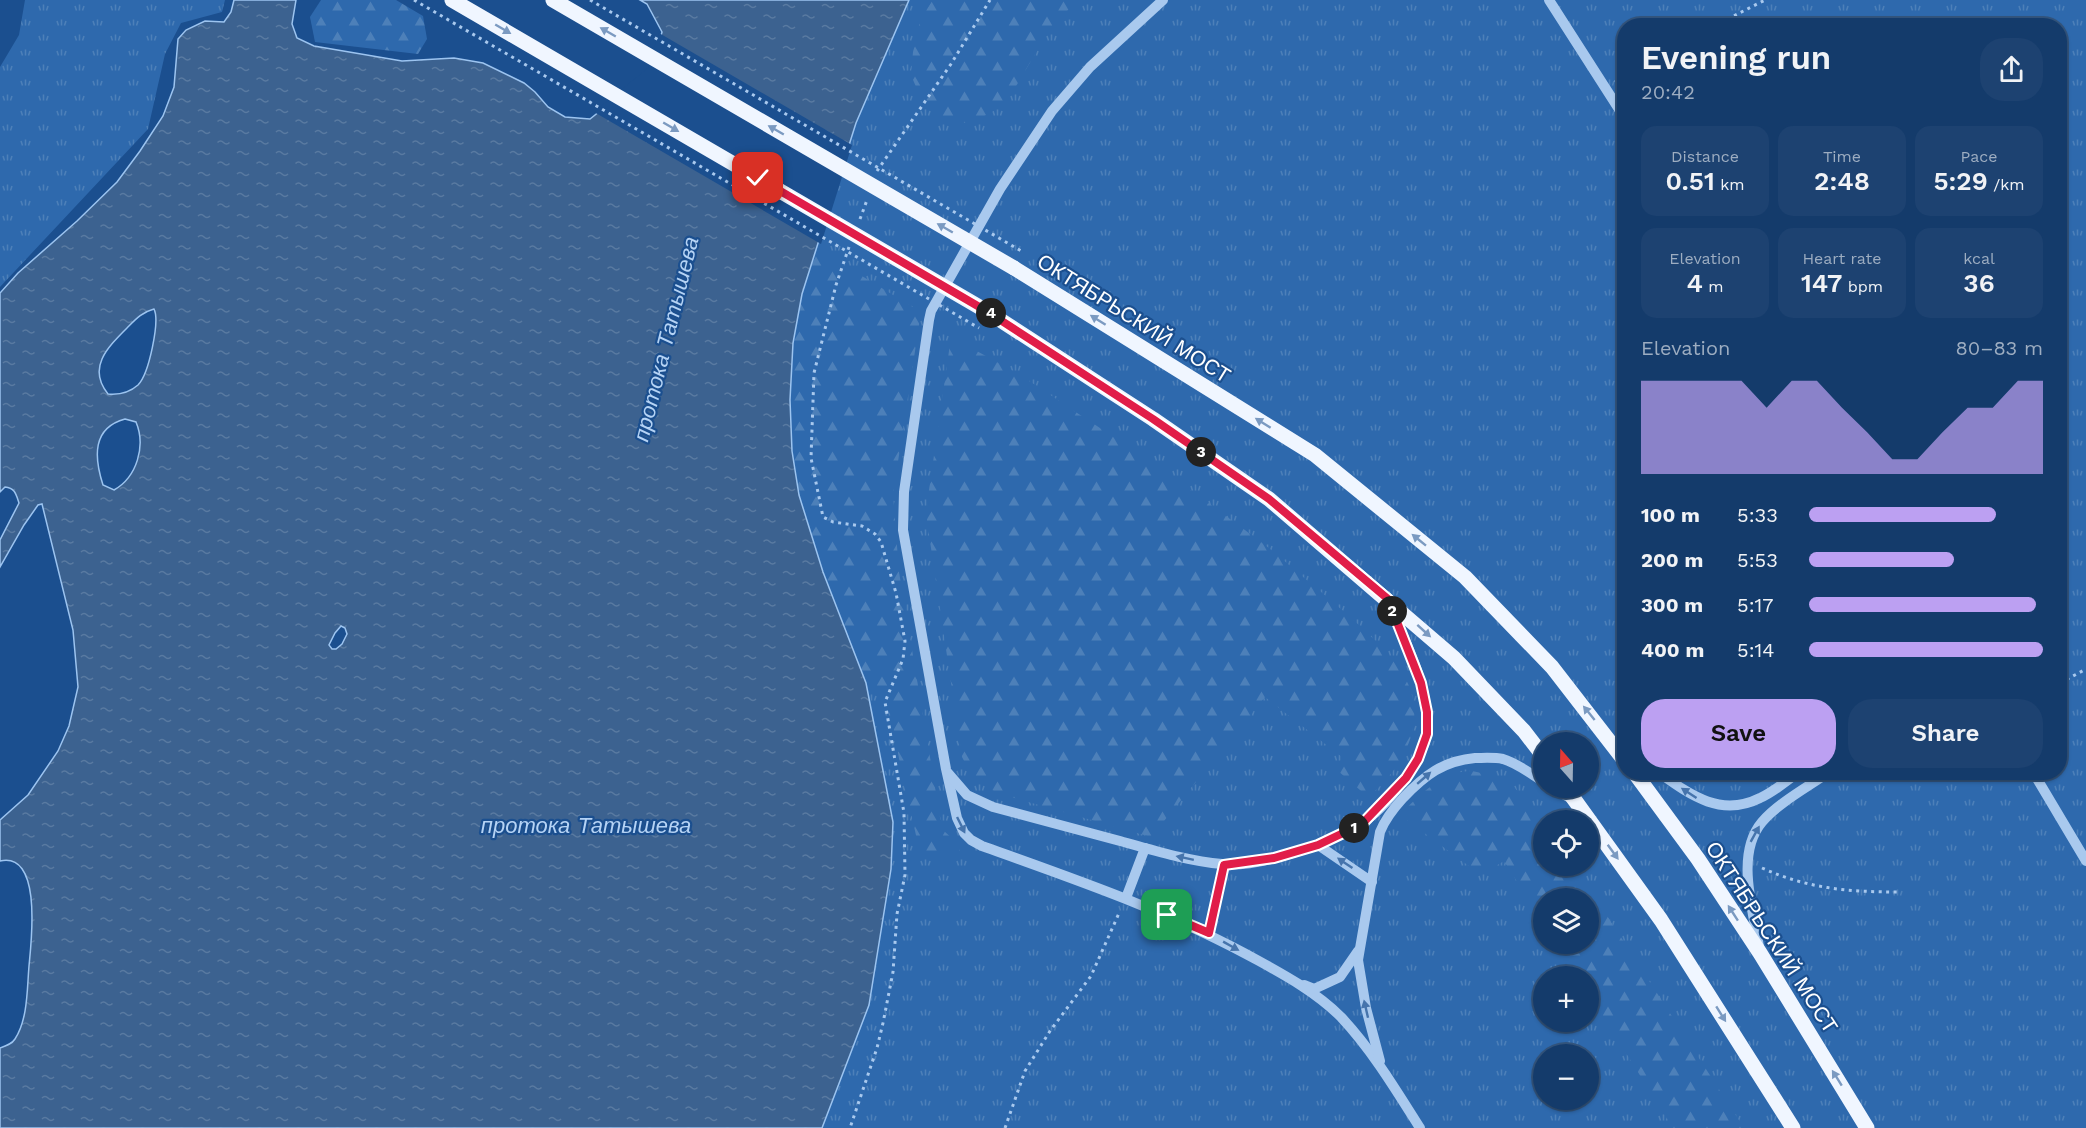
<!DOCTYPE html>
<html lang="en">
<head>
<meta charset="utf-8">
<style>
  body { margin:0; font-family:"Work Sans",sans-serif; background:#1d4271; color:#f1f3f6; height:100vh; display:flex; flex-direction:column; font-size:22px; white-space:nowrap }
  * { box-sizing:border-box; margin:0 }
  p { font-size:20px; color:#9dadc1 }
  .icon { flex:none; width:33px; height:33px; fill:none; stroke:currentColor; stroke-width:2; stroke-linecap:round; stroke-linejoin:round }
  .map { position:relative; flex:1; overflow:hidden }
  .details { position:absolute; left:1617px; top:18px; width:450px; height:762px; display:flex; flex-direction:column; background:#143b6b; border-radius:24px; box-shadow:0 2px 4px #0004,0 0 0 2px #33557e }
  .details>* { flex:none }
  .needle { width:39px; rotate:340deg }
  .controls { position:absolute; left:1533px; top:732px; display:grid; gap:12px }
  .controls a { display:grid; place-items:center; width:66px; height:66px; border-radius:50%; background:#143b6b; box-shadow:0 2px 4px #0004,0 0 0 2px #33557e; font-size:30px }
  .pin { position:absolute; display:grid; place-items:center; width:51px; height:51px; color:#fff; margin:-26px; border-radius:12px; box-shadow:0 3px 9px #0006 }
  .km { position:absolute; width:30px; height:30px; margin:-15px; border-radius:50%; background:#222; color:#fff; font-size:16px; line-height:30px; text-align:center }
  .round { display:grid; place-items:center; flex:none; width:63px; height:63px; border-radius:24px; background:#1d4271 }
  .head { display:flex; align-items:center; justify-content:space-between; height:102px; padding:0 24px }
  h1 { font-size:33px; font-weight:600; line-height:45px }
  .stats { display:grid; grid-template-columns:repeat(3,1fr); gap:9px; height:102px; padding:6px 24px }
  .stats div { display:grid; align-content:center; border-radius:15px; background:#1d4271; text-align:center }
  .stats b { font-size:26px; font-weight:600 }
  .stats small { font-size:16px; font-weight:400 }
  .stats p { font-size:16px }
  .chart { height:168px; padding:12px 24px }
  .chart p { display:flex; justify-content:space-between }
  .chart svg { width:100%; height:108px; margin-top:6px; fill:#bca0f2; opacity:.7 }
  .action { display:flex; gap:12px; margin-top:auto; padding:12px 24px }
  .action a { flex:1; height:69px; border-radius:24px; background:#bca0f2; color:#111; font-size:24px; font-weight:600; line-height:69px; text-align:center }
  .action a+a { background:#1d4271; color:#f1f3f6 }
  ul { padding:0 24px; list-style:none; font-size:20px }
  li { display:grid; grid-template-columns:96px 72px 1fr; align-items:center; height:45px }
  li i { height:15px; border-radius:8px; background:#bca0f2 }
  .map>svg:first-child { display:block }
</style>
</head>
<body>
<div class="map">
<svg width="2086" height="1128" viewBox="0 0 2086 1128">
  <defs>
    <pattern id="grass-tufts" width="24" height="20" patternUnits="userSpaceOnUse" patternTransform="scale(1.5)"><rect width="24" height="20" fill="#2e69ad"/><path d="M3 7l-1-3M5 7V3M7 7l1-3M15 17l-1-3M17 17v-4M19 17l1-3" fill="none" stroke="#4d80b9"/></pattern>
    <pattern id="forest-firs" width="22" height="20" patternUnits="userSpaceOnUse" patternTransform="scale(1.5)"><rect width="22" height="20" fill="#2e69ad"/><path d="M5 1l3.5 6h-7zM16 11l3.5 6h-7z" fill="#4d80b9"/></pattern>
    <pattern id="water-ripples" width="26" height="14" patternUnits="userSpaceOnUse" patternTransform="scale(1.5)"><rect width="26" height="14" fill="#3c6290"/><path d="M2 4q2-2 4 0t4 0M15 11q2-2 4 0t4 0" fill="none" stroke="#597aa1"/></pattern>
  </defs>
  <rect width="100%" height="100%" fill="#1b4f8f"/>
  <!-- grass -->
  <g fill="url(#grass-tufts)" fill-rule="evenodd">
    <polygon points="25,0 225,0 222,12 181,23 165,54 148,129 0,287 0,67 19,35"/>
    <path d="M909 0H2086V1128H822L869 1005 891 869 893 822 866 683 844 628 792 451 790 400 802 294 856 123ZM1624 26H2060V772H1624ZM1544 742H1588V788H1544ZM1544 820H1588V866H1544ZM1544 898H1588V944H1544ZM1544 976H1588V1022H1544ZM1544 1054H1588V1100H1544Z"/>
  </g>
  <!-- forest -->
  <g fill="url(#forest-firs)">
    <polygon points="321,0 396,0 423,16 427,39 418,54 315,42 310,17"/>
    <polygon points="933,0 1078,0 1051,27 1012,93 995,110 970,124 937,116 922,101 911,75 913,52 921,17"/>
    <path d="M816 248 921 312 893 494 899 572 940 817 944 831 956 842 961 853C944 853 930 859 918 844L901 769 891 716 879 693 866 682 823 572 799 495 792 451 790 400 793 343 802 294Z"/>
    <path d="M951 337C973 349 996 361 1018 374 1044 390 1069 408 1094 424 1149 461 1204 499 1257 539 1279 555 1299 574 1320 591 1346 614 1397 654 1409 686 1426 728 1400 771 1368 797L1337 770 1342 757 1265 697 1151 837 1004 795C980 786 974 779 962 757L927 521 928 497Z"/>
    <path d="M1472 771 1500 777 1511 783 1543 823 1544 866H1575L1744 1128H1673L1589 994 1588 976H1577L1557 944H1588V898H1544L1543 923 1504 861 1481 875 1400 815C1419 795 1443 771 1472 771Z"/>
  </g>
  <!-- water -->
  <path fill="url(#water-ripples)" stroke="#9cc4f0" stroke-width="1.5" fill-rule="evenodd" d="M234 0H296L292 24 297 38 314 46 402 61 454 58 483 63 524 83 535 92 548 107 565 117 590 119 651 70 662 32 647 4 640 0H909L856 123 802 294 793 343 790 400 792 451 799 495 823 572 866 683 893 822 891 869 869 1005 822 1128H0V1048C6 1046 12 1044 15 1039 28 1019 27 989 29 966 31 944 43 851 0 861V820L28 795 58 751 69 726 78 687 73 630 42 504 38 505 24 525 0 567V540L19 503C16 494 15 488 5 487L0 492V293L18 273 77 221 117 182 140 151 163 116 174 87 178 39 186 30 205 21 224 22 231 12ZM154 309C160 321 149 374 138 385 129 393 119 395 108 394 87 368 107 348 127 328 135 320 142 312 154 309ZM125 419 136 422C146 446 137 477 114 490L103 485C94 457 92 428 125 419ZM341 626 345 628 347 634 342 644 336 649H332L329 645 335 633Z"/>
  <!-- pier -->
  <g fill="#1b4f8f">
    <polygon points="555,0 603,0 604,1 586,7 557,3"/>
    <polygon points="659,33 852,145 821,244 594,112 648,68"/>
  </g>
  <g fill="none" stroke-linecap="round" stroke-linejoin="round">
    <!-- path -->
    <g stroke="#a9c9ee" stroke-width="3" stroke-dasharray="3 4.5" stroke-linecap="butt">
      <polyline points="1714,26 1765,0"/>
      <polyline points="1615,82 1624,77"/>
      <polyline points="877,171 951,64 990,0"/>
      <polyline points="860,219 867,200"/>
      <polyline points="849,247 836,285 814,373 811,458 823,517 833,522 862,526 875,534 881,542 896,593 905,641 903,659 885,702 904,813 905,875 897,914 893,972 883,1023 877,1048 850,1128"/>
      <polyline points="2060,683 2086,669"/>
      <path d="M1762 868C1809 889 1849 892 1900 892"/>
      <polyline points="1005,1128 1025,1071 1050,1031 1091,976 1120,911"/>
    </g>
    <!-- minor -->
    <g stroke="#a9c9ee" stroke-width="10">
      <path d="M1163 0 1090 67 1052 111 1000 189 931 311 929 320 904 492 903 530 946 769 957 818 964 833 971 840 982 846C1077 880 1171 912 1259 961 1288 977 1317 993 1341 1017 1372 1050 1396 1090 1420 1128"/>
      <polyline points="1549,0 1624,117"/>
      <path d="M1658 772C1689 794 1720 818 1760 798 1774 792 1786 781 1799 772"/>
      <polyline points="2033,772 2086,861"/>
      <path d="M948 773 967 795 993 807C1035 818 1078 830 1120 841 1153 850 1187 861 1222 864 1259 868 1328 844 1360 824 1384 810 1426 759 1427 730 1430 687 1406 645 1390 605"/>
      <polyline points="1552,788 1570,798"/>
      <polyline points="1318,845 1372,882"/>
      <polyline points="1126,898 1145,848"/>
      <polyline points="1209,933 1224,865"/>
      <path d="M1759 947C1753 909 1735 854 1762 822 1778 803 1808 787 1829 772"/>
      <polyline points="1304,985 1314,989 1340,977 1358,951"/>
      <path d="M1380 1061 1366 1008 1358 960 1380 832C1385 819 1393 809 1403 798 1425 775 1443 761 1475 758 1483 758 1494 757 1503 759 1517 763 1531 774 1544 782"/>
    </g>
    <!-- major -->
    <g stroke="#f0f6ff" stroke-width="15">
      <polyline points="1014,268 1315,455 1465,577 1552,667 1624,760"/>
      <polyline points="988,312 1153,419 1269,499 1454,658 1524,731 1544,757"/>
      <polyline points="1634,772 1698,859 1760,953 1867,1128"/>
      <polyline points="1566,788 1661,920 1793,1128"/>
    </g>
    <!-- path-bridge -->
    <g stroke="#a9c9ee" stroke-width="3" stroke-dasharray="3 4.5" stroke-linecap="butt">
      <polyline points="414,0 979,328"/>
      <polyline points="590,0 1023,252"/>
    </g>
    <!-- major-bridge -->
    <g stroke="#f0f6ff" stroke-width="15">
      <polyline points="452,0 988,312"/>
      <polyline points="553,0 1014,268"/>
    </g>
  </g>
  <!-- one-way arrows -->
  <defs><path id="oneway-solid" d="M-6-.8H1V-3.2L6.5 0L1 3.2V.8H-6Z" transform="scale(1.5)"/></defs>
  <g fill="#7b9ac1">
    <use href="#oneway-solid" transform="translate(503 29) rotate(30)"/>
    <use href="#oneway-solid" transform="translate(608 32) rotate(-150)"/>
    <use href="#oneway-solid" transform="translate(671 127) rotate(30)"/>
    <use href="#oneway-solid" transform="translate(776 130) rotate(-150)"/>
    <use href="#oneway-solid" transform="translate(945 228) rotate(-150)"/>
    <use href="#oneway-solid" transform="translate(1098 320) rotate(-148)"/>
    <use href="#oneway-solid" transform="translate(1263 423) rotate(-148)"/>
    <use href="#oneway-solid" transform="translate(1419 540) rotate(-141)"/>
    <use href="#oneway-solid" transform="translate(1424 631) rotate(42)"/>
    <use href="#oneway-solid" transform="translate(1589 713) rotate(-129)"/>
    <use href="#oneway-solid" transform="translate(1613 852) rotate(54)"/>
    <use href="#oneway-solid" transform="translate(1733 913) rotate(-123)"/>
    <use href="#oneway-solid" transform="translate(1721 1014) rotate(58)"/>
    <use href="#oneway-solid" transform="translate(1837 1078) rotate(-122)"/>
  </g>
  <g fill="#4674ac">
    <use href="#oneway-solid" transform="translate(1424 778) rotate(-41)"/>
    <use href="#oneway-solid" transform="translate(1689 793) rotate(-147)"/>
    <use href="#oneway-solid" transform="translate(961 825) rotate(64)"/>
    <use href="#oneway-solid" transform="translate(1755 834) rotate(-61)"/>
    <use href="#oneway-solid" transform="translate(1185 858) rotate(-168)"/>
    <use href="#oneway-solid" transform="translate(1345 863) rotate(-146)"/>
    <use href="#oneway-solid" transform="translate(1231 946) rotate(29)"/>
    <use href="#oneway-solid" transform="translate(1366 1009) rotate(-103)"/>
  </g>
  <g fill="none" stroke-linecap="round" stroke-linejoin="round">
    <defs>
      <polyline id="route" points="758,178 988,312 1153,419 1269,499 1388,599 1421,683 1427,712 1427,734 1418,759 1406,778 1362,824 1318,845 1274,858 1224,865 1209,933 1167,915"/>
    </defs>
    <!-- route casing -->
    <use href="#route" stroke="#fff" stroke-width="12"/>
    <!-- route -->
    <use href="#route" stroke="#e11d48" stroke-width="8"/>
  </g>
  <g text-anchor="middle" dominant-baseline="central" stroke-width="4.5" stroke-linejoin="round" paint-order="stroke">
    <!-- street labels -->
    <g font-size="21" fill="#fff" stroke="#1b4f8f">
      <text transform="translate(1134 318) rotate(32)">ОКТЯБРЬСКИЙ МОСТ</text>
      <text transform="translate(1772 937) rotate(57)">ОКТЯБРЬСКИЙ МОСТ</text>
    </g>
    <!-- water labels -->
    <g font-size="22" font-style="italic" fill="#b5d3f5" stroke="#1b4f8f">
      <text transform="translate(666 339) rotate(-76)">протока Татышева</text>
      <text x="586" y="825">протока Татышева</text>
    </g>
  </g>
</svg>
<div class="controls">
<a><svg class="needle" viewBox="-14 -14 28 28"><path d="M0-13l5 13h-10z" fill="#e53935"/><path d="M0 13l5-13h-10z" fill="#9dadc1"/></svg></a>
<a><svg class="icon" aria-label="locate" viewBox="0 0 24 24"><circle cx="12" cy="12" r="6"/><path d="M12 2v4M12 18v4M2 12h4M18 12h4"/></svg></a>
<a><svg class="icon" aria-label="layers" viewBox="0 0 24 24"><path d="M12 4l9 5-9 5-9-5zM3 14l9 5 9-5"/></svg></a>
<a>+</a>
<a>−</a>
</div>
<div class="pin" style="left:1167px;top:915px;background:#1e9e55"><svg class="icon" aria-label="arrive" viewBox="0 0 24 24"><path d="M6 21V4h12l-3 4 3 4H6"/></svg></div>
<div class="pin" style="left:758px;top:178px;background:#d93025"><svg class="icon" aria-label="check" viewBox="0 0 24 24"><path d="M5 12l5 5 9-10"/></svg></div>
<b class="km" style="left:1354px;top:828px">1</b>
<b class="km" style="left:1392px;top:611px">2</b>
<b class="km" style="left:1201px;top:452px">3</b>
<b class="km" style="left:991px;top:313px">4</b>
<section class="details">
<div class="head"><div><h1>Evening run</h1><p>20:42</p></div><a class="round"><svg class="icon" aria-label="share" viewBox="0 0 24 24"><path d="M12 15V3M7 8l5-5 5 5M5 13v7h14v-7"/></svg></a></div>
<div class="stats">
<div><p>Distance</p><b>0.51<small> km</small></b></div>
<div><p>Time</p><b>2:48</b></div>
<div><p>Pace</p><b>5:29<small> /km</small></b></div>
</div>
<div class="stats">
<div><p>Elevation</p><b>4<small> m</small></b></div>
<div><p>Heart rate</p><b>147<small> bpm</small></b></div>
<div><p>kcal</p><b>36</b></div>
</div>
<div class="chart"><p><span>Elevation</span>80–83 m</p>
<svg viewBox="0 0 160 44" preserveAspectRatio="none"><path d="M0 44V6L10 6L20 6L30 6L40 6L50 17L60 6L70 6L80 17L90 27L100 38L110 38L120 27L130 17L140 17L150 6L160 6V44z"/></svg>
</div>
<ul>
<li><b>100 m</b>5:33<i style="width:80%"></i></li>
<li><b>200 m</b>5:53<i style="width:62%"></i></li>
<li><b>300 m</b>5:17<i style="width:97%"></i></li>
<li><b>400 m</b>5:14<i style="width:100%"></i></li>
</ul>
<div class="action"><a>Save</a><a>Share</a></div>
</section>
</div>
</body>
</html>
